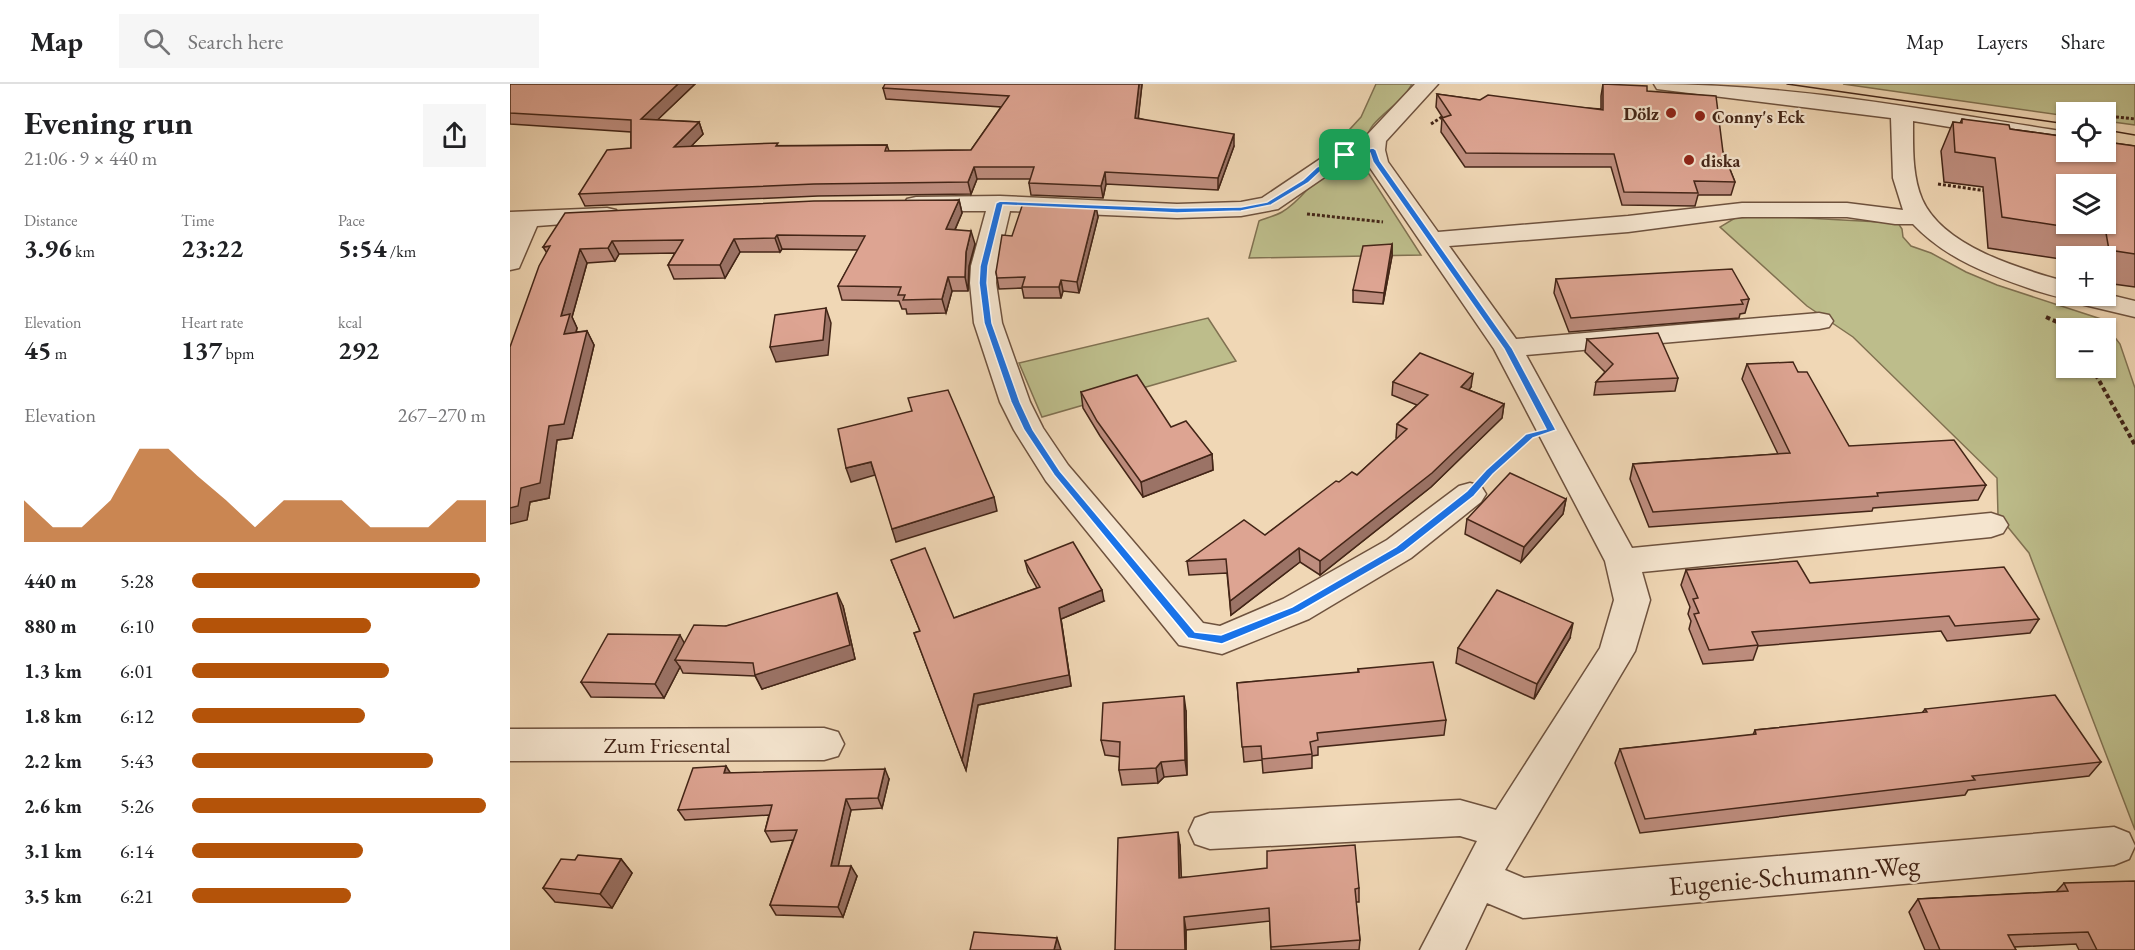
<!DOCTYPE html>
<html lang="en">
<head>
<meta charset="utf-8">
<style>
  body { margin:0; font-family:"EB Garamond",serif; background:#f6f6f6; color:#202124; height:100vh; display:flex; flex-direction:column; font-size:22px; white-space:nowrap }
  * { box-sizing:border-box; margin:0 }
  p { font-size:20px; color:#757577 }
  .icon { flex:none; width:33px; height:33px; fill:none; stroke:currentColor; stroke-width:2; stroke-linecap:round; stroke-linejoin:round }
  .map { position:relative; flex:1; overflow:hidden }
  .side { display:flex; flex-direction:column; background:#fff; width:510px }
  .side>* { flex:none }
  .tools { position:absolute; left:1546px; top:18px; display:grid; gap:12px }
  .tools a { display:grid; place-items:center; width:60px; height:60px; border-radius:0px; background:#fff; box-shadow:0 2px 4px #0004; font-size:30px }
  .pin { position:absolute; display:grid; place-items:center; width:51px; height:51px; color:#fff; margin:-26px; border-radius:12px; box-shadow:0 3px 9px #0006 }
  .round { display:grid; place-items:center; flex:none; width:63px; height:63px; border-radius:0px; background:#f6f6f6 }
  .headline { display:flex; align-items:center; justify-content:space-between; height:102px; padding:0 24px }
  h1 { font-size:33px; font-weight:700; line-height:45px }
  .figures { display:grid; grid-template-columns:repeat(3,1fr); gap:9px; height:102px; padding:6px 24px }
  .figures div { display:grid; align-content:center }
  .figures b { font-size:26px; font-weight:700 }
  .figures small { font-size:16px; font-weight:400 }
  .figures p { font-size:16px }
  .chart { height:168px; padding:12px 24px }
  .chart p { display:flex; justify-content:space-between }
  .chart svg { width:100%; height:108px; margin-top:6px; fill:#b45309; opacity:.7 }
  ul { padding:0 24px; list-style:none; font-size:20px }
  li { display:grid; grid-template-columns:96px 72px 1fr; align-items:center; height:45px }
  li i { height:15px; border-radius:8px; background:#b45309 }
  header { display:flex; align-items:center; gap:36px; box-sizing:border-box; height:84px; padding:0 30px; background:#fff; border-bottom:2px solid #e0e0e0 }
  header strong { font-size:28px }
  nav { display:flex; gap:33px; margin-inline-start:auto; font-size:21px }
  .search { width:420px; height:54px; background:#f6f6f6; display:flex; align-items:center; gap:15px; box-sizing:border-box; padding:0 21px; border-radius:0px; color:#757577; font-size:22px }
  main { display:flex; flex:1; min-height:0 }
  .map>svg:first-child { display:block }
</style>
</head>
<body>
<header>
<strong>Map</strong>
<div class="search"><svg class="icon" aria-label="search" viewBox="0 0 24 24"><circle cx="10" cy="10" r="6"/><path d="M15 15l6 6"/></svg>Search here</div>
<nav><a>Map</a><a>Layers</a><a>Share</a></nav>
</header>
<main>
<section class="side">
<div class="headline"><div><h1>Evening run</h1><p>21:06 · 9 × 440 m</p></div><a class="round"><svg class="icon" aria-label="share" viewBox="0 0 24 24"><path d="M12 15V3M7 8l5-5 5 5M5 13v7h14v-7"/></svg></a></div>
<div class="figures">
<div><p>Distance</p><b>3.96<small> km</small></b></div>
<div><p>Time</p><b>23:22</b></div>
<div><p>Pace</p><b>5:54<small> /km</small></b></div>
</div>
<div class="figures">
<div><p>Elevation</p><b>45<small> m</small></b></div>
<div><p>Heart rate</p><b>137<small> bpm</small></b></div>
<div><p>kcal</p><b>292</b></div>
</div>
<div class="chart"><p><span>Elevation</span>267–270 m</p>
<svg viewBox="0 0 160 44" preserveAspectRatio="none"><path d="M0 44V27L10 38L20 38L30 27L40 6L50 6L60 17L70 27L80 38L90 27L100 27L110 27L120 38L130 38L140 38L150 27L160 27V44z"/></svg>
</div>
<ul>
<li><b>440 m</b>5:28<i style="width:98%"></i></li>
<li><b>880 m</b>6:10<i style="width:61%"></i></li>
<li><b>1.3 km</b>6:01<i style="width:67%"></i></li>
<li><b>1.8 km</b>6:12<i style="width:59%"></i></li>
<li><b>2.2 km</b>5:43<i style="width:82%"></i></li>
<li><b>2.6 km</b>5:26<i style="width:100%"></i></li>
<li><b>3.1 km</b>6:14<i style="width:58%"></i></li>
<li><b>3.5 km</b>6:21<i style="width:54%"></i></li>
</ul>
</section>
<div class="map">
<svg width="1625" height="866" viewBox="0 0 1625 866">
  <rect width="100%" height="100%" fill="#f0d7b5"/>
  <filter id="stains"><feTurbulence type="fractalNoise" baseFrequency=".00333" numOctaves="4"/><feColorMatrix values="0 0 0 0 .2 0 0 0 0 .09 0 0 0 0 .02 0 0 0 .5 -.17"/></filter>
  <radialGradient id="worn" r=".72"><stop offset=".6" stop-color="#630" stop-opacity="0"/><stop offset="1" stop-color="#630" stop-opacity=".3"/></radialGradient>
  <!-- green -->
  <g fill="#bdbd8b" stroke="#807151" stroke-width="1.5" fill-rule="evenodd">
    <path d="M866 0H902C893 17 876 26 863 41 857 49 855 59 845 63 837 67 826 68 817 70L851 33Z"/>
    <polygon points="1333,0 1625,0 1625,41 1596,37 1596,28 1557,28 1557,32"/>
    <path d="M845 78 857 87 911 171 739 174 749 137C756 134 765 132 772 128 801 111 806 80 845 78Z"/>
    <path d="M1259 132 1388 139 1392 145 1393 153 1401 162 1421 169 1456 188 1487 201 1591 235 1610 260 1625 304V746L1519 469 1488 431 1487 394 1343 253 1297 222 1210 143 1225 134ZM1557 244H1596V284H1557Z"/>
    <polygon points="698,234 726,277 532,333 509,279"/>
  </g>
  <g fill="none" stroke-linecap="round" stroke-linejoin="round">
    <defs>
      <g id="minor">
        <path d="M905 0H928L876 57 875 66 878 78 928 148 1118 132 1232 119H1337L1393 126 1383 94 1381 34 1155 6 1147 5 1144 0C1282 0 1421 27 1557 48V62L1403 37C1403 63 1402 91 1412 115 1433 163 1511 185 1557 198V212L1596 210 1625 217V233L1562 218 1560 214C1549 215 1535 209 1524 206 1480 191 1436 175 1403 140H1385L1337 133H1232L1118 148 939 162 1006 255 1309 229 1319 231 1323 237 1319 243 1309 245 1016 271 1122 464 1481 429 1493 433 1498 441 1493 449 1481 453 1132 488 1140 516 1125 567 995 786 1014 794 1604 743 1619 749 1625 762 1619 775 1604 781 1013 834 977 819 955 866H910L967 757 950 752 700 765 685 760 679 747 685 734 700 729 950 716 986 726 1090 564 1104 516 1095 477 984 265 854 75 835 79 768 125 731 132 667 134 500 127 487 182 486 199 492 239 520 318 533 344 558 381 693 539 710 542 773 515 877 456 949 402 960 399 971 402 976 410 971 418 901 474 799 535 712 570 669 561 536 397 504 346 490 318 464 239 460 199 461 182 476 127H406L397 125 394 120 397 115 406 113 490 112 667 120 731 118 752 114 819 69 852 61 857 51Z"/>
        <polygon points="97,124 106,126 109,131 106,136 27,142 9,184 0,186 0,128"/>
        <polygon points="314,644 328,648 334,660 328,672 314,676 0,677 0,645"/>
      </g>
    </defs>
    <!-- minor casing -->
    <use href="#minor" stroke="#6e523e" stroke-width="3"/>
    <!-- path-far1 -->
    <g stroke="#432517" stroke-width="3" stroke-dasharray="3 2" stroke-linecap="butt">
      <polyline points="1561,27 1572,28"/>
      <polyline points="1596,32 1625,35"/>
      <polyline points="921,40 935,31"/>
      <polyline points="1428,100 1477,107"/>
      <polyline points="797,130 873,138"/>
    </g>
    <!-- path -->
    <g stroke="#432517" stroke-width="4" stroke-dasharray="4.5 3" stroke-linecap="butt">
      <polyline points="1536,233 1560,244"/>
      <polyline points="1582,284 1625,361"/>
      <polyline points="981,387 1011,360"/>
    </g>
    <!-- minor -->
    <use href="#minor" fill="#f5e5cf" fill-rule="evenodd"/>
    <!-- tram -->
    <g stroke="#432517" stroke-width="1.5">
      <polyline points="1277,0 1557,40"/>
      <polyline points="1596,46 1625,51"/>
    </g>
  </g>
  <!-- wall -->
  <g fill="#be8d7e" stroke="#432517" stroke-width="1.5">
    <polygon points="0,0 185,0 147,36 189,38 193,50 181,62 377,61 379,67 461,66 491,23 376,15 373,4 632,0 628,34 724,62 708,106 596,100 593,114 521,111 519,99 520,95 467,95 461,110 308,112 75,122 69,110 121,64 121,48 0,40"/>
    <polygon points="1093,0 1137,7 1213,68 1225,98 1221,111 1188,111 1185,122 1112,121 1101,83 955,83 931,48 932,34 933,34 926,23 927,10 970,16 1091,25 1091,12"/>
    <polygon points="1452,35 1500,45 1625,62 1625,203 1596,199 1596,172 1557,172 1557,176 1478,164 1473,103 1434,98 1431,67 1443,38 1450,39"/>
    <polygon points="449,116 452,129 445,146 465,160 459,182 458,207 442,207 436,229 397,230 396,225 392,225 389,217 332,216 328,202 348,166 272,165 270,168 230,168 215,194 164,195 158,181 165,169 109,170 105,177 77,179 62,233 67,244 66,248 77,247 84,261 62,354 47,356 39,414 20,418 17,436 37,169 33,163"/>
    <polygon points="588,133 569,209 553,207 551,214 514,214 512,204 489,205 486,188 502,152"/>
    <polygon points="882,160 882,172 873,220 843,218 843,206"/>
    <polygon points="1046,195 1239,215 1235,229 1230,230 1229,234 1059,248 1044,209"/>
    <polygon points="1077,255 1168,294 1165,307 1084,311 1086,298 1095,288 1075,268"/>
    <polygon points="1237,280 1288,288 1339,362 1476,401 1468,416 1363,424 1362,427 1139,443 1120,395 1123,380 1268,370 1232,295"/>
    <polygon points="883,298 961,303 959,306 994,320 992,334 921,403 810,491 790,478 721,531 717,489 679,491 677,477 755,451 829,398 847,391 887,355 886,354 887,340 907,321 882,311"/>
    <polygon points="571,308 661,343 702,370 703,386 633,413 590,352 573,324"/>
    <polygon points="1056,415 1053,430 1011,478 955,450 957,435"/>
    <polygon points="381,476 444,534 527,504 518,488 515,477 594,517 551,535 561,602 468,621 456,686 404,549 410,547"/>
    <polygon points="1176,486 1300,499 1529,535 1520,549 1437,557 1431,547 1248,562 1243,576 1193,580 1179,545 1181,537 1178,530 1180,523 1171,501"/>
    <polygon points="333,522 345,575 252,605 245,592 173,589 170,583 154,614 81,613 71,598 174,559 216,542"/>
    <polygon points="1060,554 1024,615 946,579 948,564"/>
    <polygon points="848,585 936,636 934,651 808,663 808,671 802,672 802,684 753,689 752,676 734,678 727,599 848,589"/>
    <polygon points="1415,625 1591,678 1579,692 1458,706 1455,711 1130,749 1105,679 1110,665 1243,651 1245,646 1412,629"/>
    <polygon points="676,627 677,691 654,693 648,699 612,701 609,686 610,673 595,671 591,656"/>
    <polygon points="220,689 379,695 372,724 341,726 328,782 347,792 333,833 266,831 260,821 283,756 261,758 255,747 259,731 175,736 168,726"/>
    <polygon points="670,762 671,793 849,804 849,818 846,818 850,856 849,866 761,866 760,837 676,846 676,866 605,866"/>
    <polygon points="111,775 122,789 102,824 45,818 33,804 65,776"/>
    <polygon points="1554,799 1625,866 1569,866 1566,860 1504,863 1506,866 1415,866 1399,828 1408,815 1546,808"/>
  </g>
  <!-- shaded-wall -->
  <g fill="#9b7366" stroke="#432517" stroke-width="1.5">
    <polygon points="168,0 185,0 136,47 131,35"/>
    <polygon points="629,0 632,0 627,46 625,34"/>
    <polygon points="189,38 193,50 169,75 164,63"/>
    <polygon points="724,50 724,62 708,106 708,94"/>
    <polygon points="464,83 467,95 461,110 458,98"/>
    <polygon points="595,88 596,100 593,114 591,102"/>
    <polygon points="449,116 452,129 439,159 436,145"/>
    <polygon points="586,122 588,133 569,209 567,198"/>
    <polygon points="461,147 465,160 459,182 458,207 455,193 456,168"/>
    <polygon points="267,151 272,165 270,168 265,154"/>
    <polygon points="224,155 230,168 215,194 210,181"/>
    <polygon points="102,157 109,170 105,177 98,164"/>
    <polygon points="882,160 882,172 873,220 874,209"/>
    <polygon points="70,165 77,179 62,233 67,244 62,264 54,250 51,232"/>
    <polygon points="438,193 442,207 436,229 432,215"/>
    <polygon points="551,196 553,207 551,214 549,203"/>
    <polygon points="316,224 321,239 318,271 266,278 260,263"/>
    <polygon points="77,247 84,261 62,354 47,356 39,414 20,418 17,436 0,440 0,424 11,404 39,342"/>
    <polygon points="963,290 961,303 949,317 951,303"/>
    <polygon points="994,320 992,334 921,403 810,491 810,477"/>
    <polygon points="702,370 703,386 633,413 631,398"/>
    <polygon points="361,378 365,391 341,398 336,384"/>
    <polygon points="484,413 487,427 386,458 382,445"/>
    <polygon points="1056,415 1053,430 1011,478 1014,463"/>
    <polygon points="789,464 790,478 721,531 720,517"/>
    <polygon points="592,506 594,517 551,535 561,602 468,621 456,686 452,676 464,610 549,524"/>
    <polygon points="327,509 333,522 345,575 252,605 245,591"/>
    <polygon points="1063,539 1060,554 1024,615 1027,600"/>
    <polygon points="170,551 178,566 165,576 170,583 154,614 145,600"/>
    <polygon points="674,612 676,627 677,691 675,676"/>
    <polygon points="651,678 654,693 648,699 646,684"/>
    <polygon points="216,682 223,693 214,689"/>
    <polygon points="375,685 379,695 372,724 368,714"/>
    <polygon points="336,715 341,726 326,792 321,782"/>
    <polygon points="668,748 670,762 672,807 669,794"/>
    <polygon points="111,775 122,789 102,824 90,810"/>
    <polygon points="341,782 347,792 333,833 328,823"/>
    <polygon points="674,833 676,846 676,866 675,866"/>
    <polygon points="547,854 551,866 544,866"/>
  </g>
  <!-- building -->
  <g fill="#dda492" stroke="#432517" stroke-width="1.5" fill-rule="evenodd">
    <polygon points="0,0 168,0 131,35 189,38 164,63 268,59 266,62 377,61 375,67 461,66 499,12 373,4 375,0 629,0 625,34 724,50 708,94 595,88 591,102 519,99 524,83 464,83 458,98 304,100 69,110 97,66 121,64 121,36 0,29"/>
    <polygon points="1093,0 1137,2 1137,7 1206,12 1213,68 1225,98 1184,97 1188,109 1114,108 1104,70 956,69 932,34 941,31 927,10 970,16 978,11 1093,26"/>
    <path d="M1452 35 1499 41 1500 45 1557 53V68H1596V54L1602 55 1604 59 1625 62V170L1599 166 1596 149 1492 133 1485 74 1445 68 1443 38 1452 39ZM1557 100H1596V140H1557Z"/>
    <polygon points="449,116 436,145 461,147 456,168 455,193 438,193 432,215 393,216 395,211 388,211 391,203 328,202 355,152 267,151 265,154 224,155 210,181 158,181 173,156 102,157 98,164 70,165 51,232 60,230 54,250 77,247 54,340 39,342 30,399 11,404 8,422 0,424 0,263 29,182 40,162 33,163 55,129 304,117"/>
    <polygon points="513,119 586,122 567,198 551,196 549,203 512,203 515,193 487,194 486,188 492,151 502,152"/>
    <polygon points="882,160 874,209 843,206 853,162"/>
    <polygon points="1222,185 1239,215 1231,216 1233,220 1061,234 1046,195"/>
    <polygon points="316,224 313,256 260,263 265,231"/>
    <polygon points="1148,249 1168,294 1086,298 1103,280 1077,255"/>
    <polygon points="910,269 963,290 951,303 994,320 922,389 810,477 789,464 720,517 716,475 677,477 734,436 755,451 826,397 829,398 842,388 847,391 897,345 887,340 918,311 883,298"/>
    <polygon points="1283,278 1288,288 1297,288 1339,362 1444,356 1476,401 1367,409 1368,412 1143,428 1123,380 1280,369 1237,280"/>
    <polygon points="627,291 661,343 676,337 702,370 631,398 587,337 571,308"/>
    <polygon points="438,306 484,413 382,445 361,378 336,384 328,345 402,327 398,314"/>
    <polygon points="1000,389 1056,415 1014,463 957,435"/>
    <polygon points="563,458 592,506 549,524 559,591 464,610 452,676 404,549 410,547 381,476 415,464 444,534 530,503 515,477"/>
    <polygon points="1287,477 1300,499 1494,483 1529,535 1445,542 1439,532 1242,548 1248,561 1199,566 1184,530 1189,529 1183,515 1188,514 1176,486"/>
    <polygon points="987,506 1063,539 1027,600 948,564"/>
    <polygon points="327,509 340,561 245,591 243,579 165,576 184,541 216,542"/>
    <polygon points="98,550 170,551 145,600 71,598"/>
    <polygon points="923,578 936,636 807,649 808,656 800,658 802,670 752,675 751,662 732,663 727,599 849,588 848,585"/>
    <polygon points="1545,611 1591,678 1462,692 1465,696 1135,735 1110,665 1246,650 1245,646 1417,628 1415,625"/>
    <polygon points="674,612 675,676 651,678 646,684 609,686 610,658 591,656 593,619"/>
    <polygon points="216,682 214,689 375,685 368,714 336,715 321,782 341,782 328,823 260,821 287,746 255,747 262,721 168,726 183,684"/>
    <polygon points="668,748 669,794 757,784 757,767 845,761 849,804 845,805 850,856 761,863 759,824 674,833 675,866 605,866 608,754"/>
    <polygon points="68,771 111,775 90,810 33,804 51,775 65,776"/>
    <polygon points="1625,797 1625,866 1587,866 1578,848 1498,851 1506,866 1430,866 1408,815 1558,807 1554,799"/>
    <polygon points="464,848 547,854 544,866 460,866"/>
  </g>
  <!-- route -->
  <path fill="#1a73e8" stroke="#fff" stroke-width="1.5" fill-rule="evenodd" d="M863 64 866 66 870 77 1002 264 1046 346 1023 354 983 390 964 412 893 468 789 528 712 560 678 554 544 391 514 346 501 318 474 239 469 199 470 182 486 119 490 117 667 124 731 123 757 118 793 96 807 83 833 70ZM860 69 863 78 994 265 1036 345 1016 350 976 386 957 407 886 463 782 523 711 551 685 548 550 387 523 346 510 318 482 239 477 199 478 182 493 121 667 129 731 127 761 121 798 99 812 86 837 73Z"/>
  <!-- markers -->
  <g fill="#8f2418" stroke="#f5e5cf" stroke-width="2">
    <circle cx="1161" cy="29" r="6"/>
    <circle cx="1190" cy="32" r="6"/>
    <circle cx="1179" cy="76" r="6"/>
  </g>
  <g text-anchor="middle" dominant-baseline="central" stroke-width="4.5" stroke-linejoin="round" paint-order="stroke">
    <!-- far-poi labels -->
    <g font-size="18" font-weight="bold" fill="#432517" stroke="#f5e5cf" text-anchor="start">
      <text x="1149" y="29" text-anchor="end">Dölz</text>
      <text x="1202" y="32">Conny's Eck</text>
      <text x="1191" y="76">diska</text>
    </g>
    <!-- street labels -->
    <g font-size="22" fill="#432517" stroke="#f5e5cf">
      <text x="157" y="661">Zum Friesental</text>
    </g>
    <!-- near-street labels -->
    <g font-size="27" fill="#432517" stroke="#f5e5cf">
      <text transform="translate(1284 791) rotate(-5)">Eugenie-Schumann-Weg</text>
    </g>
  </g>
  <rect width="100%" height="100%" filter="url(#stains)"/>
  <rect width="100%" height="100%" fill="url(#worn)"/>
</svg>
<div class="tools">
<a><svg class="icon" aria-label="locate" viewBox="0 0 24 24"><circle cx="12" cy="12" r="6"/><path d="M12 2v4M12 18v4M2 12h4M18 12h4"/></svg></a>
<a><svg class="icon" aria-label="layers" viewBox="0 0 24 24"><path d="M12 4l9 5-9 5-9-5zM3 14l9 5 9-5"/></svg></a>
<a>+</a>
<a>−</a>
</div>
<div class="pin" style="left:835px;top:71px;background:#1e9e55"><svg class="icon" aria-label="arrive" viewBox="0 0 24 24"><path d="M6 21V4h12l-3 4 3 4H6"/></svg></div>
</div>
</main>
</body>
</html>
